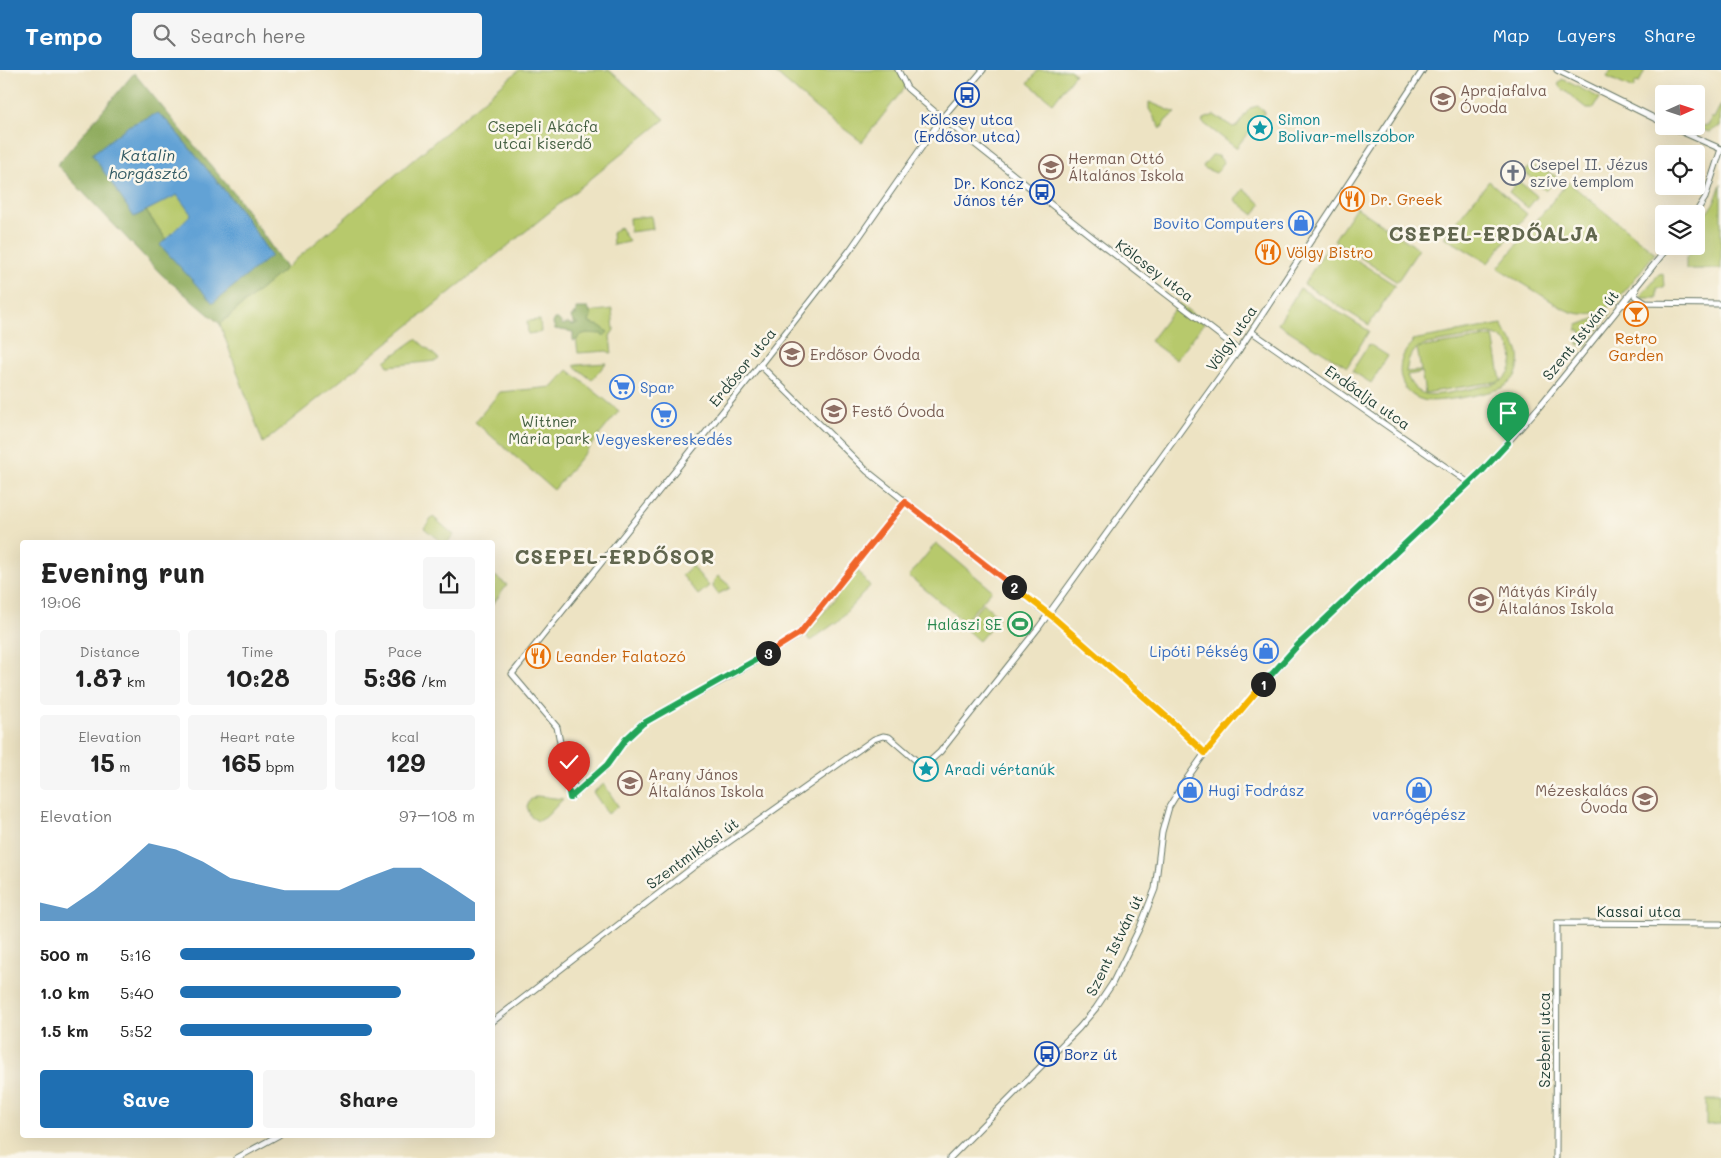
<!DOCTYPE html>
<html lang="en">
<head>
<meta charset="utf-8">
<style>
  body { margin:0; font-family:Mali,sans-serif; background:#f6f6f6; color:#222; height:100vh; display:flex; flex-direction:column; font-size:19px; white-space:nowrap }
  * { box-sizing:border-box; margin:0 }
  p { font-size:16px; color:#767676 }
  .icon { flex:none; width:28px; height:28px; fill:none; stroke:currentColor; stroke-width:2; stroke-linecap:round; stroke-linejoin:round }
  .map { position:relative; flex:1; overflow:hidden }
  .details { position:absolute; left:20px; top:470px; width:475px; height:598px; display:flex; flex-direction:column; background:#fff; border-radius:5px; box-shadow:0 5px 20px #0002 }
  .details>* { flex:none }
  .needle { width:32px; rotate:87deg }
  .fabs { position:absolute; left:1655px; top:15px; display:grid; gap:10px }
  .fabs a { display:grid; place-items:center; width:50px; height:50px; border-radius:5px; background:#fff; box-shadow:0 5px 20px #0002; font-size:25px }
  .pin { position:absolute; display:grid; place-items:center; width:42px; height:42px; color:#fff; margin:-51px -21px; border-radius:50% 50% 50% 0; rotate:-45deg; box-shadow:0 0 5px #0007 }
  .pin .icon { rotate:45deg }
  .km { position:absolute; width:25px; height:25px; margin:-12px; border-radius:50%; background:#222; color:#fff; font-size:14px; line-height:25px; text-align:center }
  .round { display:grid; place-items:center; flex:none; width:52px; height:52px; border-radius:5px; background:#f6f6f6 }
  .headline { display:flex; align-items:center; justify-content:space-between; height:85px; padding:0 20px }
  h1 { font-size:28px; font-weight:700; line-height:38px }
  .figures { display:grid; grid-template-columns:repeat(3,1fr); gap:8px; height:85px; padding:5px 20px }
  .figures div { display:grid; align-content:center; border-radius:5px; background:#f6f6f6; text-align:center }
  .figures b { font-size:25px; font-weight:700 }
  .figures small { font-size:14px; font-weight:400 }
  .figures p { font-size:14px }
  .chart { height:140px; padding:10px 20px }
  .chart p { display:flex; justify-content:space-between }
  .chart svg { width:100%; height:90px; margin-top:5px; fill:#1f6fb2; opacity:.7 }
  .action { display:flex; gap:10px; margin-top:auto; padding:10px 20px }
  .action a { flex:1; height:58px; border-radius:5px; background:#1f6fb2; color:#fff; font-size:20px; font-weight:700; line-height:58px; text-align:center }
  .action a+a { background:#f6f6f6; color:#222 }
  ul { padding:0 20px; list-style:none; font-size:16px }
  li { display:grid; grid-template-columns:80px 60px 1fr; align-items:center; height:38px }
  li i { height:12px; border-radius:6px; background:#1f6fb2 }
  header { display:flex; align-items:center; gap:30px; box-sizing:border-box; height:70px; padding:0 25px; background:#1f6fb2; color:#fff }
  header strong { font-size:24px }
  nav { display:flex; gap:28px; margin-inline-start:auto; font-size:18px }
  .search { width:350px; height:45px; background:#f6f6f6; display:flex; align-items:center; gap:12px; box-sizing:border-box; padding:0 18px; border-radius:5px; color:#767676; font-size:19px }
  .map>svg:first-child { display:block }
</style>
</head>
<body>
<header>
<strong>Tempo</strong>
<div class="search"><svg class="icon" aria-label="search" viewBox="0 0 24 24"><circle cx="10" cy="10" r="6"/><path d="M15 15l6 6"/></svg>Search here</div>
<nav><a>Map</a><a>Layers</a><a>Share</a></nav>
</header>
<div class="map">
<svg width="1721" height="1088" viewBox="0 0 1721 1088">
  <rect width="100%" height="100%" fill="#fbf7ec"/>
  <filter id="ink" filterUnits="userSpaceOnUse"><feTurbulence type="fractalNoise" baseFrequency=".02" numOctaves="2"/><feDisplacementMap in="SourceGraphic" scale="10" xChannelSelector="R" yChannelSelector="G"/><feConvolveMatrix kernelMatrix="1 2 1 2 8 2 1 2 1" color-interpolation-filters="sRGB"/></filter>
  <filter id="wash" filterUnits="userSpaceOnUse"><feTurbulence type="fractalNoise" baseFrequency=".0096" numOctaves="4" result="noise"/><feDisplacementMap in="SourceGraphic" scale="20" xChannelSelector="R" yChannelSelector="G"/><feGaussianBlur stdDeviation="1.12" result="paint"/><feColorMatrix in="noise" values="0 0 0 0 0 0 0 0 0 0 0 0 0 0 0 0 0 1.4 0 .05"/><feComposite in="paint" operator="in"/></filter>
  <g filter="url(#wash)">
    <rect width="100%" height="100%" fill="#ede3c3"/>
    <!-- green -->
    <g fill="#b7c96c" stroke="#6b8350" fill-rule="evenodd">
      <polygon points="519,0 609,0 665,49 263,373 220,254"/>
      <polygon points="772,0 898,0 906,16 862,72 817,39"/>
      <polygon points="1038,0 1070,0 1075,4 1053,33 1028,13"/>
      <polygon points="1611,0 1645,0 1639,13 1636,12 1633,19 1607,7"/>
      <polygon points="1562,9 1600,28 1593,39 1587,39 1558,15"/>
      <polygon points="1149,32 1176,43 1166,50 1161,59 1149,39"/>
      <polygon points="1721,34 1720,56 1709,62 1696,58 1698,54 1704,56 1709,54 1711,48 1714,48"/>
      <polygon points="1258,36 1265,42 1236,78 1202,52 1204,49 1214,45 1233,57 1237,56 1250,38"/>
      <path d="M1212 85C1217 85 1222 88 1223 93L1219 100 1216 103 1204 98 1203 96Z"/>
      <polygon points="1531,95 1558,107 1546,121 1525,102"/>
      <polygon points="1489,111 1527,144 1488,193 1444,167"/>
      <polygon points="1518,111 1536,125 1537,127 1528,138 1509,122"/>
      <path d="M1568 112 1655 183C1644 196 1621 229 1608 237 1594 246 1578 246 1564 239L1498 198Z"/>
      <polygon points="1721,114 1721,199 1686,199 1686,187 1703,171 1702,150 1715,131"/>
      <polygon points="1243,119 1261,134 1254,145 1235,130"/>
      <polygon points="177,124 191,144 166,169 146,141"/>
      <polygon points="1356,137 1419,179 1397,212 1334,170"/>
      <polygon points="651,146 653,159 630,162 629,148"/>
      <polygon points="620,157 629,172 613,175 612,163"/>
      <polygon points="1330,173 1395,215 1369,255 1304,214"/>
      <polygon points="1663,203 1664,218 1657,218 1657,228 1642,228 1641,225 1659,204"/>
      <polygon points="1300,218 1369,261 1347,297 1278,254"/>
      <polygon points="1179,233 1204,253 1176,290 1150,271"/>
      <polygon points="612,239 614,260 610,266 612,284 607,281 578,283 573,244"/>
      <polygon points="1611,243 1587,275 1584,277 1578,274 1577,273 1582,272 1580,261 1576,261 1578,255"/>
      <polygon points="540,250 541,262 528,264 527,251"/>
      <path d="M1502 254C1504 269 1522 271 1519 294 1518 303 1513 311 1505 316 1495 323 1435 334 1423 330 1396 323 1393 289 1413 273L1412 270ZM1489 264C1514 267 1521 296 1501 311L1493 266 1418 278 1427 274ZM1417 278 1425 323 1500 311 1493 314C1478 317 1438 327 1426 324 1416 322 1410 314 1407 305L1420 303V301L1406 302 1409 288Z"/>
      <polygon points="416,269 439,289 436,291 388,296 385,291"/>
      <polygon points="1369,274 1388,286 1371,313 1352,301"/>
      <polygon points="606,293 592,310 574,296 576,295"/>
      <polygon points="568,300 619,341 554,420 475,352 500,322 553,317"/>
      <polygon points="433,447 454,465 448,472 441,472 424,458"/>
      <polygon points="936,473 992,520 964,552 909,506"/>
      <polygon points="692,496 709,516 698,525 682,505"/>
      <polygon points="857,500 870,516 838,551 810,571 806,565"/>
      <polygon points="495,506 507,515 493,534 493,508"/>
      <polygon points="718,506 730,516 730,518 718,524 713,517 714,510"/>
      <polygon points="983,533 999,547 979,571 963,557"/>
      <polygon points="604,714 618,736 608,744 593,722"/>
      <polygon points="537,726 563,729 547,746 538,751 531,747 527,737 530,730"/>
      <polygon points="1706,1030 1721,1030 1721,1054 1706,1055"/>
    </g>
    <!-- forest -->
    <g fill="#91ad60" stroke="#58754a" fill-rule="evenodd">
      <path d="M134 3 238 128 286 198 220 254 161 204 57 95ZM168 52 243 143 160 175 166 169 146 141Z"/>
      <path d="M576 238H588L591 246 589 253 600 256 608 262 603 267 602 264C592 264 582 260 577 270L573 271V262L555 259 553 253 555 249H558L563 255 568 253 572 255 578 254 572 250 571 246 576 245Z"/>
    </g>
    <!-- water -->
    <polygon fill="#62a2d5" stroke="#407084" points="158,43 168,52 243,143 271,186 213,233 160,175 191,144 177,125 134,147 92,84 128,56"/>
  </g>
  <g filter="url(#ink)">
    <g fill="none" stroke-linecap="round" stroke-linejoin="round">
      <defs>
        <g id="tertiary">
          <polyline points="898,0 907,18 942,48 1101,174 1239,280"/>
          <polyline points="1557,0 1664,53"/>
          <polyline points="1669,56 1721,79"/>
          <polyline points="1695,144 1705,128 1721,79"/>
          <polyline points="1636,216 1635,226 1644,232"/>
          <polyline points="1620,235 1632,233 1721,234"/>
          <polyline points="1252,262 1469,413"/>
          <polyline points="760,295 867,401 1038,537 1054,548 1168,647 1205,683"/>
          <polyline points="905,432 797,566 723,610 642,653 626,669 607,695 571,728 557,657 512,604 760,295 850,180 942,48 983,0"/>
          <polyline points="568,708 578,721"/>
          <polyline points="492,952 692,798 874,669 883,666 889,667 919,693 930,691 940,682 1039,557 1239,280 1423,0"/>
          <polyline points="237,1088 279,1065"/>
          <polyline points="950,1088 1079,958 1096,938 1112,914 1140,857 1155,819 1162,762 1169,737 1183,714 1205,683 1298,575 1483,400 1539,337 1669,176"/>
          <polyline points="1556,1088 1557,853 1721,854"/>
        </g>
      </defs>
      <!-- tertiary casing -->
      <use href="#tertiary" stroke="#677766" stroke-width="7"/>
      <!-- tertiary -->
      <use href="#tertiary" stroke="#fff" stroke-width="5"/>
    </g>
  </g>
  <g fill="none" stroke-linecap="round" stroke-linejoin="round" filter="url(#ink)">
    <defs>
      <polyline id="split-1" points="1263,614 1298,575 1483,400 1508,373"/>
      <polyline id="split-2" points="1014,517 1054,548 1168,648 1205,683 1263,614"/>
      <polyline id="split-3" points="768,583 800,563 905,432 1014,517"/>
      <polyline id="split-4" points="569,722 570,728 607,695 625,670 642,654 768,583"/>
    </defs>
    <!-- split-1 casing -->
    <use href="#split-1" stroke="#fff" stroke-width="10"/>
    <!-- split-2 casing -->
    <use href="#split-2" stroke="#fff" stroke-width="10"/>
    <!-- split-3 casing -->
    <use href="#split-3" stroke="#fff" stroke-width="10"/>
    <!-- split-4 casing -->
    <use href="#split-4" stroke="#fff" stroke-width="10"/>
    <!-- split-1 -->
    <use href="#split-1" stroke="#22a559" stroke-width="6"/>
    <!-- split-2 -->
    <use href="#split-2" stroke="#f5b400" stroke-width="6"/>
    <!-- split-3 -->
    <use href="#split-3" stroke="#f0652b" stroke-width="6"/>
    <!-- split-4 -->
    <use href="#split-4" stroke="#22a559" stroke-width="6"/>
  </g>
  <!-- icons -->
  <defs>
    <symbol id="bus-ring" viewBox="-11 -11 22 22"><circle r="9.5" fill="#fbf7ec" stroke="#1a4fb4" stroke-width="1.5"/><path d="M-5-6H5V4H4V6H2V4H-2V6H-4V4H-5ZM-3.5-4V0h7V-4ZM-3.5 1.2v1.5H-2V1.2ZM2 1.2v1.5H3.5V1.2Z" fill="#1a4fb4"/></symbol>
    <symbol id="school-ring" viewBox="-11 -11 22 22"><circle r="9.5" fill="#fbf7ec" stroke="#8d6e63" stroke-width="1.5"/><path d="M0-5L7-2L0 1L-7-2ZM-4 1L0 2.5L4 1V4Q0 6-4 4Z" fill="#8d6e63"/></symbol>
    <symbol id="sight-ring" viewBox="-11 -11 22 22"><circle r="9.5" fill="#fbf7ec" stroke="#0f9aa8" stroke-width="1.5"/><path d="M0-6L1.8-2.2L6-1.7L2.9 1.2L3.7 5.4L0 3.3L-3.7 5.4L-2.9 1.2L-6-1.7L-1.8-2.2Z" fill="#0f9aa8"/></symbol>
    <symbol id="church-ring" viewBox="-11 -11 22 22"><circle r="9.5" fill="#fbf7ec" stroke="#6b7280" stroke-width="1.5"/><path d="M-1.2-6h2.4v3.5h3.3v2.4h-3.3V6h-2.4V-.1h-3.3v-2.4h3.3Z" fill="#6b7280"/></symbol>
    <symbol id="restaurant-ring" viewBox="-11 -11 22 22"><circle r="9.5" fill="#fbf7ec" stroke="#e8710a" stroke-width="1.5"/><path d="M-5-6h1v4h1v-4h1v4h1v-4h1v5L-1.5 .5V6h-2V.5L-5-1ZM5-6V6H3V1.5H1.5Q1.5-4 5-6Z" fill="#e8710a"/></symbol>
    <symbol id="shop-ring" viewBox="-11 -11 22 22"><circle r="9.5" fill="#fbf7ec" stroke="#3f7fe0" stroke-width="1.5"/><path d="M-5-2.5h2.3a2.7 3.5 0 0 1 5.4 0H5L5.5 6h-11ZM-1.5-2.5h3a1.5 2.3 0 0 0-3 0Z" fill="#3f7fe0"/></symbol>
    <symbol id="bar-ring" viewBox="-11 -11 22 22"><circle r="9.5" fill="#fbf7ec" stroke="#e8710a" stroke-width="1.5"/><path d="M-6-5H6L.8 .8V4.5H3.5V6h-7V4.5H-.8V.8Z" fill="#e8710a"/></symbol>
    <symbol id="supermarket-ring" viewBox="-11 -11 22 22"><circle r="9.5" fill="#fbf7ec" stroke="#3f7fe0" stroke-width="1.5"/><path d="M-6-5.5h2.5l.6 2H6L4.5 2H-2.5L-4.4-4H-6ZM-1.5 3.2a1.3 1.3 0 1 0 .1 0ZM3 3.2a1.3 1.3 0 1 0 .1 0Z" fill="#3f7fe0"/></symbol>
    <symbol id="stadium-ring" viewBox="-11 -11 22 22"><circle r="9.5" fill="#fbf7ec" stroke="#2e9e5b" stroke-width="1.5"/><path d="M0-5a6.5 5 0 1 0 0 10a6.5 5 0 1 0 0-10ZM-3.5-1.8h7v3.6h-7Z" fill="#2e9e5b"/></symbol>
  </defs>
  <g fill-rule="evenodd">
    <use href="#bus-ring" x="953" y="11" width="28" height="28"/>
    <use href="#school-ring" x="1429" y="15" width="28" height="28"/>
    <use href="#sight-ring" x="1246" y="44" width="28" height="28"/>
    <use href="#school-ring" x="1037" y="83" width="28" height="28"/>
    <use href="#church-ring" x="1499" y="89" width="28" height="28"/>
    <use href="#bus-ring" x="1028" y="108" width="28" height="28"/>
    <use href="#restaurant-ring" x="1338" y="115" width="28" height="28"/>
    <use href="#shop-ring" x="1287" y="139" width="28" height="28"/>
    <use href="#restaurant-ring" x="1254" y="168" width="28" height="28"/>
    <use href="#bar-ring" x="1622" y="230" width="28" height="28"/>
    <use href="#school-ring" x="778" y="270" width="28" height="28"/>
    <use href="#supermarket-ring" x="608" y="303" width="28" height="28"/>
    <use href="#school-ring" x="820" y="327" width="28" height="28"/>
    <use href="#supermarket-ring" x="650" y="331" width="28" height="28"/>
    <use href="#school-ring" x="1467" y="516" width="28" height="28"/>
    <use href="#stadium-ring" x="1006" y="540" width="28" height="28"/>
    <use href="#shop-ring" x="1252" y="567" width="28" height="28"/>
    <use href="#restaurant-ring" x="524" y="572" width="28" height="28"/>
    <use href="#sight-ring" x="912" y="685" width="28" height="28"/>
    <use href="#school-ring" x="616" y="699" width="28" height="28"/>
    <use href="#shop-ring" x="1176" y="706" width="28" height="28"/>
    <use href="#shop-ring" x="1405" y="706" width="28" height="28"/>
    <use href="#school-ring" x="1631" y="715" width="28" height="28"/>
    <use href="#bus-ring" x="1033" y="970" width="28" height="28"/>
  </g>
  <g text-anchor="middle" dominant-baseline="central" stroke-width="5" stroke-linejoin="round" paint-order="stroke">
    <!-- education labels -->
    <g font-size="15" fill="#785e54" stroke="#fbf7ec" text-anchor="start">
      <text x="1460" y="20">Aprajafalva<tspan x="1460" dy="17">Óvoda</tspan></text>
      <text x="1068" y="88">Herman Ottó<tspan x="1068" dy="17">Általános Iskola</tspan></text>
      <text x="810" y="284">Erdősor Óvoda</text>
      <text x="852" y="341">Festő Óvoda</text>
      <text x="1498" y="521">Mátyás Király<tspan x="1498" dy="17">Általános Iskola</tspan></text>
      <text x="648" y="704">Arany János<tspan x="648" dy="17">Általános Iskola</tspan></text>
      <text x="1628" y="720" text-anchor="end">Mézeskalács<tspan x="1628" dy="17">Óvoda</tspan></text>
    </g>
    <!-- transit labels -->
    <g font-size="15" fill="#164399" stroke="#fbf7ec">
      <text x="967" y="49">Kölcsey utca<tspan x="967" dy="17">(Erdősor utca)</tspan></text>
      <text x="1024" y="113" text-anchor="end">Dr. Koncz<tspan x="1024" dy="17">János tér</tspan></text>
      <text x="1064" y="984" text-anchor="start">Borz út</text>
    </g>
    <!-- culture labels -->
    <g font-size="15" fill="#0d838f" stroke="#fbf7ec" text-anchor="start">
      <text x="1278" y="49">Simon<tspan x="1278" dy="17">Bolivar-mellszobor</tspan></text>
      <text x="944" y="699">Aradi vértanúk</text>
    </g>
    <!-- park labels -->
    <g font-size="15" fill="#456042" stroke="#fbf7ec">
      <text x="543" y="56">Csepeli Akácfa<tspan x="543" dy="17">utcai kiserdő</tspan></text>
      <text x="549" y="351">Wittner<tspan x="549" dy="17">Mária park</tspan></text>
    </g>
    <!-- worship labels -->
    <g font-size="15" fill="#5b616d" stroke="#fbf7ec" text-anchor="start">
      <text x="1530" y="94">Csepel II. Jézus<tspan x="1530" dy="17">szíve templom</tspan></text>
    </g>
    <!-- food labels -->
    <g font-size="15" fill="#c56008" stroke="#fbf7ec" text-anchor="start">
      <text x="1370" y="129">Dr. Greek</text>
      <text x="1286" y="182">Völgy Bistro</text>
      <text x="1636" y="268" text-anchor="middle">Retro<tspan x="1636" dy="17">Garden</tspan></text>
      <text x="556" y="586">Leander Falatozó</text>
    </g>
    <!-- shop labels -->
    <g font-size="15" fill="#366cbe" stroke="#fbf7ec" text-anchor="end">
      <text x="1284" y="153">Bovito Computers</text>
      <text x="640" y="317" text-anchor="start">Spar</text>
      <text x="664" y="369" text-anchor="middle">Vegyeskereskedés</text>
      <text x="1248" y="581">Lipóti Pékség</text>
      <text x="1208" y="720" text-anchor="start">Hugi Fodrász</text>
      <text x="1419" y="744" text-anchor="middle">varrógépész</text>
    </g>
    <!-- street labels -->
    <g font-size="15" fill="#1f3d34" stroke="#fbf7ec">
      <text transform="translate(1155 200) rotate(37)">Kölcsey utca</text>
      <text transform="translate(1580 265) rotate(-51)">Szent István út</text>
      <text transform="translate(1231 268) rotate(-55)">Völgy utca</text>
      <text transform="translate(742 297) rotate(-51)">Erdősor utca</text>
      <text transform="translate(1368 327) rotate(35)">Erdőalja utca</text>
      <text transform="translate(692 783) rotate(-36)">Szentmiklósi út</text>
      <text x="1639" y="841">Kassai utca</text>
      <text transform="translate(1114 875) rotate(-64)">Szent István út</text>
      <text transform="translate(1544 970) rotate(-90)">Szebeni utca</text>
    </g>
    <!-- leisure labels -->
    <g font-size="15" fill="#27864d" stroke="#fbf7ec" text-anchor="end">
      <text x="1002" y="554">Halászi SE</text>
    </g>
    <!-- water labels -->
    <g font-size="16" font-style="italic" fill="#335b64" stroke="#fbf7ec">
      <text x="148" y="84">Katalin<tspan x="148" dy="18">horgásztó</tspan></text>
    </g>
    <!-- district labels -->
    <g font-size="20" font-weight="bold" letter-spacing="1" fill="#61664e" stroke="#fbf7ec">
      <text x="1494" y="163">CSEPEL-ERDŐALJA</text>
      <text x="615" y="486">CSEPEL-ERDŐSOR</text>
    </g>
  </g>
</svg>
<div class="fabs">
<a><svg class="needle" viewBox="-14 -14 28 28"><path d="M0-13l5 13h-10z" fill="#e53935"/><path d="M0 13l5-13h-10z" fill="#767676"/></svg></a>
<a><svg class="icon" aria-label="locate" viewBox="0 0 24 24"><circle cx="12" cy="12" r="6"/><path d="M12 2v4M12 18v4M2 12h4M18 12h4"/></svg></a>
<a><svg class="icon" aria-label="layers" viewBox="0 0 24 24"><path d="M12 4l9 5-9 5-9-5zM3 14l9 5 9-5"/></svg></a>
</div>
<div class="pin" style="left:1508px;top:373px;background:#1e9e55"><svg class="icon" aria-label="arrive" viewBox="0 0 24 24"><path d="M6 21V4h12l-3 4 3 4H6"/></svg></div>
<div class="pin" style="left:569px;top:722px;background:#d93025"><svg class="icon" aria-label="check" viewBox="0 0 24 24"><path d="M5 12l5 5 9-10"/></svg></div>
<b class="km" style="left:1263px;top:614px">1</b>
<b class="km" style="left:1014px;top:517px">2</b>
<b class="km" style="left:768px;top:583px">3</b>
<section class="details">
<div class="headline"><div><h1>Evening run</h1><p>19:06</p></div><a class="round"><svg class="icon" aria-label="share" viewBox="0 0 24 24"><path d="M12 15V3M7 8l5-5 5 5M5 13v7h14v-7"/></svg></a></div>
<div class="figures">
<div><p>Distance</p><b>1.87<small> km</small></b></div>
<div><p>Time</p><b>10:28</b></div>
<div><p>Pace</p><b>5:36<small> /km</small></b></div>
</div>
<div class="figures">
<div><p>Elevation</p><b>15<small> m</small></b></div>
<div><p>Heart rate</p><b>165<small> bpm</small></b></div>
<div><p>kcal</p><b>129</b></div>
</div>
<div class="chart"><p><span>Elevation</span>97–108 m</p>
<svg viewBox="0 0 160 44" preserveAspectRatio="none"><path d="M0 44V35L10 38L20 29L30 18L40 6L50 9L60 15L70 23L80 26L90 29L100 29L110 29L120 23L130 18L140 18L150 26L160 35V44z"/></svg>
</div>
<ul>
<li><b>500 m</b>5:16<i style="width:100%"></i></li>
<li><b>1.0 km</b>5:40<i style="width:75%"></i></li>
<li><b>1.5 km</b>5:52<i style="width:65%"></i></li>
</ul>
<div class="action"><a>Save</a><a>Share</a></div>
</section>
</div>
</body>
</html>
